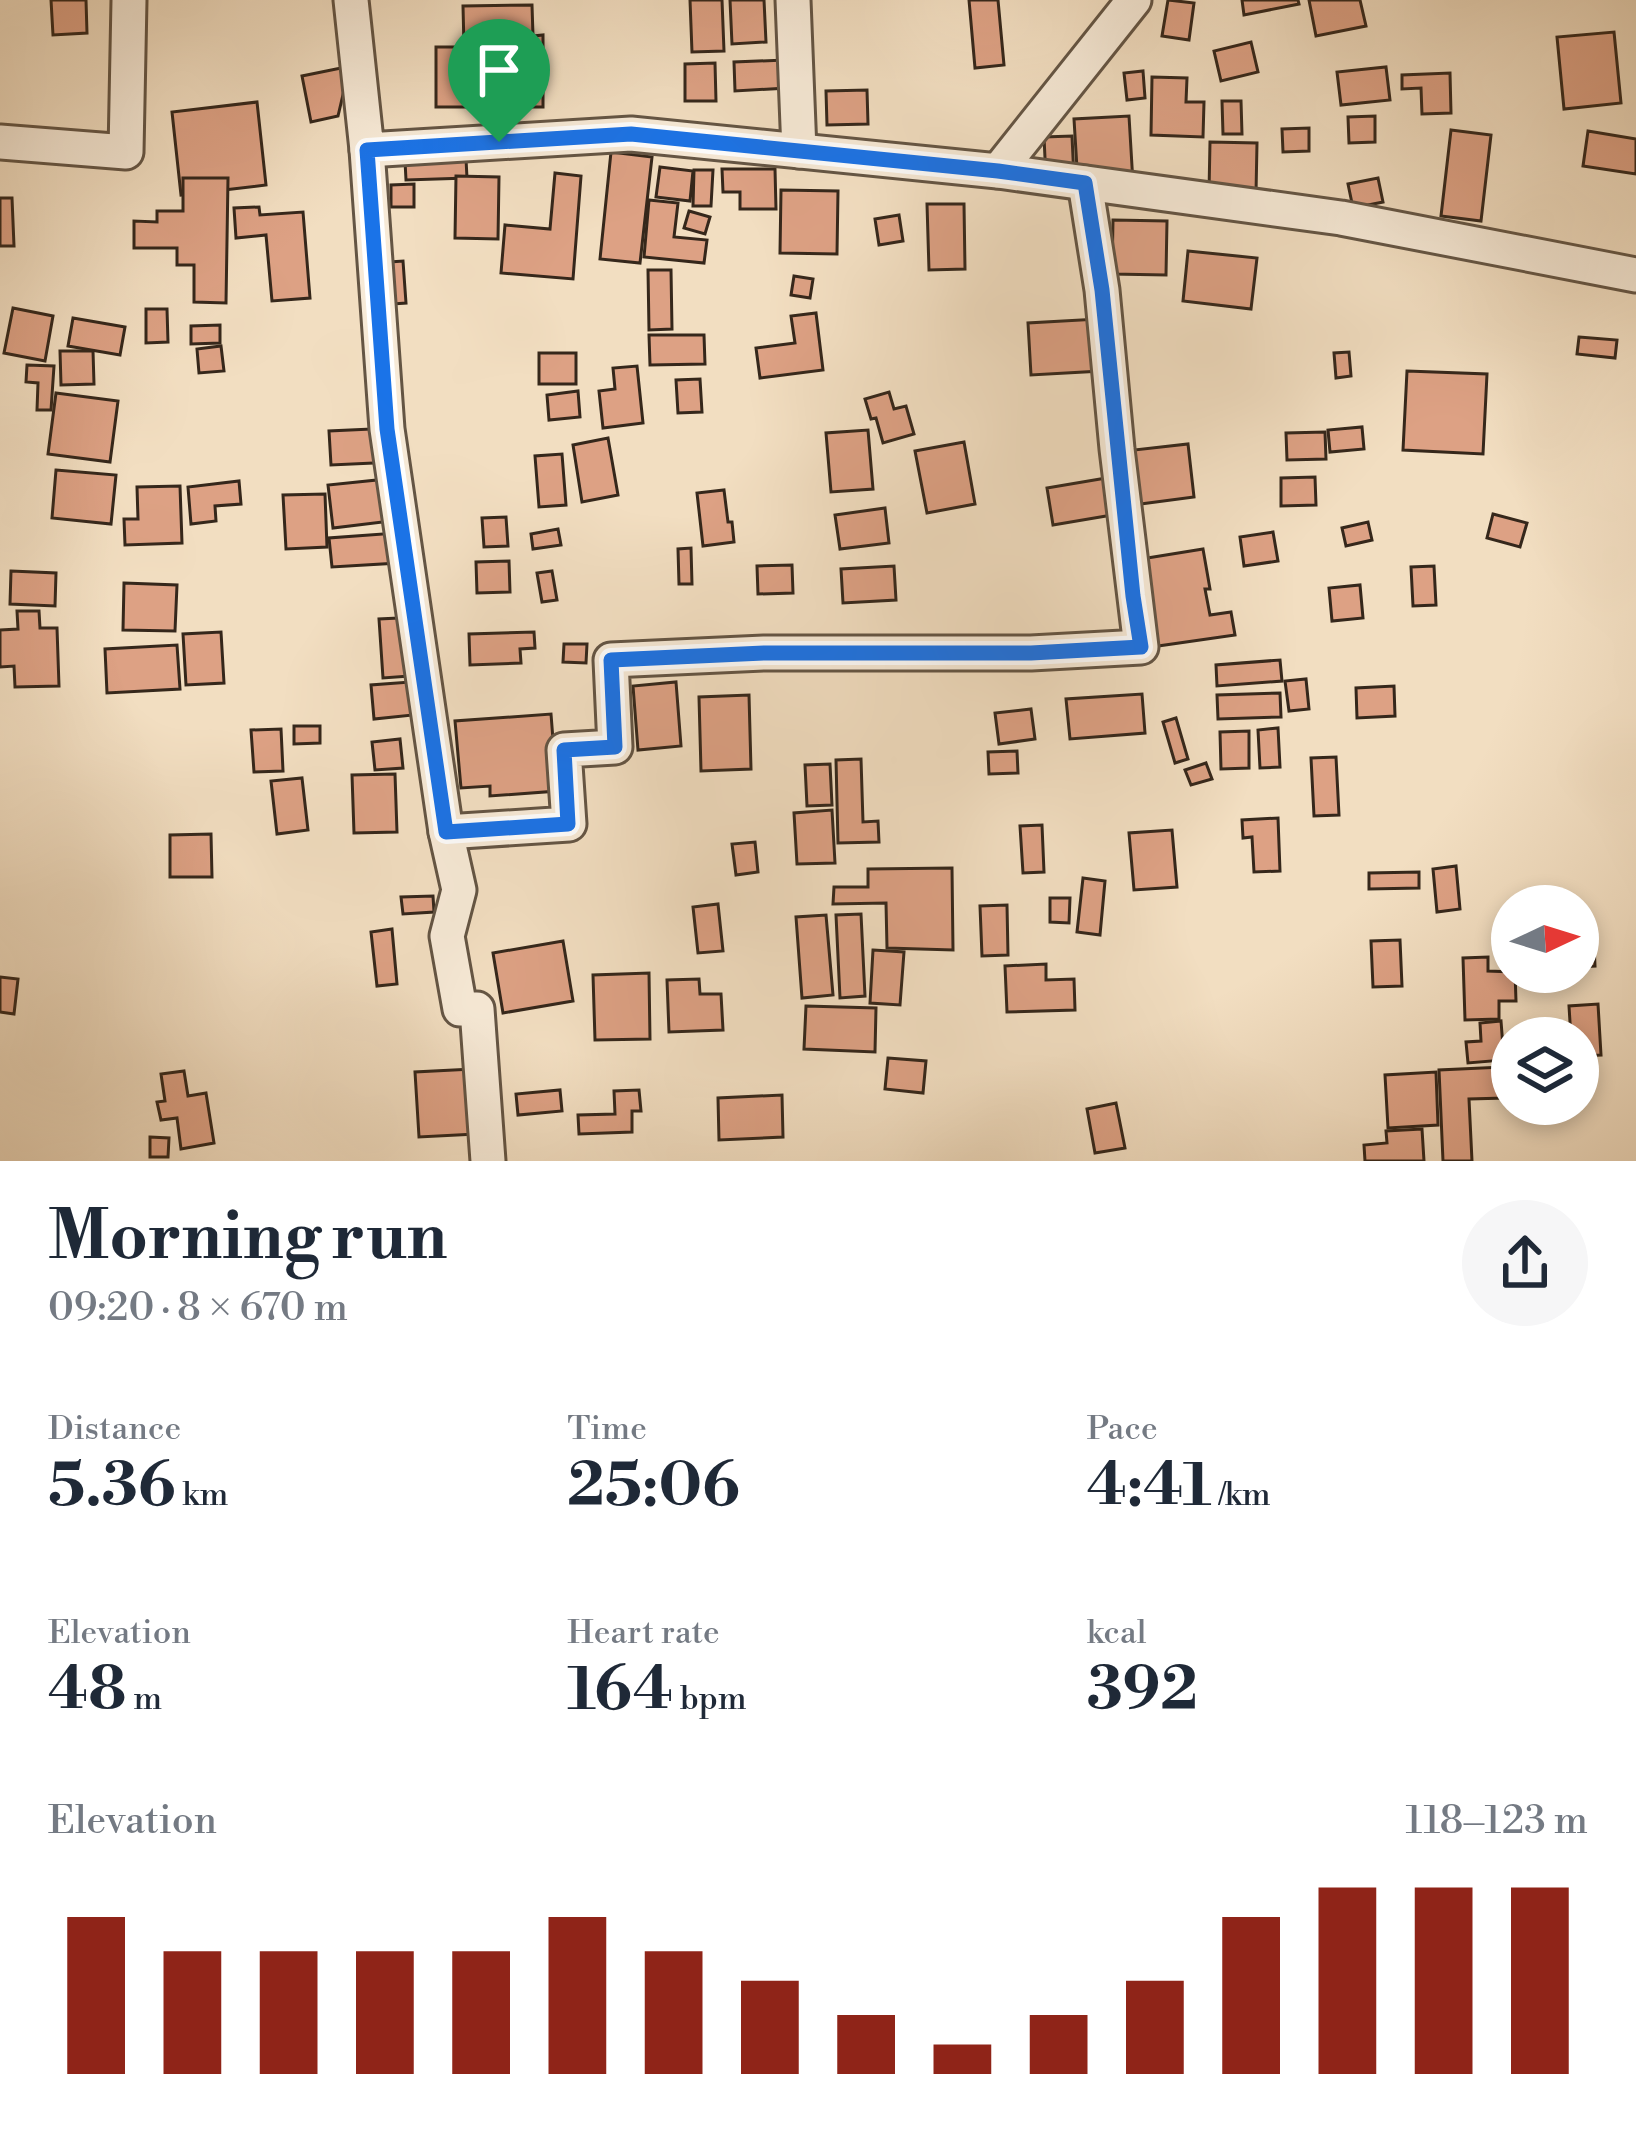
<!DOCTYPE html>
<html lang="en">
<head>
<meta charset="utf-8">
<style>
  body { margin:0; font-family:"Libre Bodoni",serif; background:#f6f6f7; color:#1f2937; height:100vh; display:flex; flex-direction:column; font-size:45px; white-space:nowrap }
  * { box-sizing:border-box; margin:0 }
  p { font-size:39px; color:#747a83 }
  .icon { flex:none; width:66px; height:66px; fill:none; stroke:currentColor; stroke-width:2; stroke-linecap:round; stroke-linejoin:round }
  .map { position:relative; height:1161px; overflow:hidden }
  .side { display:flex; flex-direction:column; background:#fff; flex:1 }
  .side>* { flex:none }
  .needle { width:78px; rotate:86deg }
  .controls { position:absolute; left:1491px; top:885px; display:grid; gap:24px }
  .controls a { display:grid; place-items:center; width:108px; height:108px; border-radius:50%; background:#fff; box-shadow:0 6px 18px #0003; font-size:60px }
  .pin { position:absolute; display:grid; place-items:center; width:102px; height:102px; color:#fff; margin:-123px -51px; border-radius:50% 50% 50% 0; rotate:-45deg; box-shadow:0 0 12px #0007 }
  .pin .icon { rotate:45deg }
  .round { display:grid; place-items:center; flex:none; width:126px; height:126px; border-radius:63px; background:#f6f6f7 }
  .headline { display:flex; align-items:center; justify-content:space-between; height:204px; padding:0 48px }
  h1 { font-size:66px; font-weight:800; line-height:90px }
  .metrics { display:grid; grid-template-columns:repeat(3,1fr); gap:18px; height:204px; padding:12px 48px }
  .metrics div { display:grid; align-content:center }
  .metrics b { font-size:60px; font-weight:800 }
  .metrics small { font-size:33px; font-weight:400 }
  .metrics p { font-size:33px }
  .chart { height:336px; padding:24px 48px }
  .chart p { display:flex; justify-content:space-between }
  .chart svg { width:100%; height:216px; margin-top:12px; stroke:#8f2418; stroke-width:6 }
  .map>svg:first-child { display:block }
</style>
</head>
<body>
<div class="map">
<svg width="1636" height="1161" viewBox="0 0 1636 1161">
  <rect width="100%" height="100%" fill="#f2dec1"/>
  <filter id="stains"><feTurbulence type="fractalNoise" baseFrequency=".00167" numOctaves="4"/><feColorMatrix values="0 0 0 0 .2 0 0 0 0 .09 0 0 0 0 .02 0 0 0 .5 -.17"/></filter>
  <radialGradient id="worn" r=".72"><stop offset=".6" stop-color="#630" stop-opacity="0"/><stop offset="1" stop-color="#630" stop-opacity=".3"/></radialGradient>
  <!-- building -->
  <g fill="#dda184" stroke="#35271b" stroke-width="3">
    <polygon points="51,0 86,0 87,33 53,35"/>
    <polygon points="690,0 722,0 724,51 692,52"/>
    <polygon points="730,0 764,0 766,42 732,44"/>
    <polygon points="969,0 998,0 1004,65 975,68"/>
    <polygon points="1168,0 1194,3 1189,40 1162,36"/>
    <polygon points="1242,0 1298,0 1299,4 1244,15"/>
    <polygon points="1309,0 1360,0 1366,26 1316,36"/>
    <polygon points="532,5 533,36 543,35 543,107 436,107 436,47 464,47 463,6"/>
    <polygon points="1614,32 1621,103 1564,109 1557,37"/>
    <polygon points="1251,42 1258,72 1221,81 1214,51"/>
    <polygon points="785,60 787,88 735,91 734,62"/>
    <polygon points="715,63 716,101 685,101 685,64"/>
    <polygon points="1386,67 1390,100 1341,105 1337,72"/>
    <polygon points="341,68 345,86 338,116 311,122 302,76"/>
    <polygon points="1143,71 1145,98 1127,100 1124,73"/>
    <polygon points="1450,73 1451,113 1422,114 1421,88 1402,89 1402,75"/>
    <polygon points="1152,77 1187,78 1186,102 1204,102 1203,137 1151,135"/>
    <polygon points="867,90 868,124 827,125 826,91"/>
    <polygon points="1222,101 1241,101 1242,134 1223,134"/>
    <polygon points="257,102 266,185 181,195 172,112"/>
    <polygon points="1129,116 1133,183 1078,185 1074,119"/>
    <polygon points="1375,116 1375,142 1349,143 1348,117"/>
    <polygon points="1309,128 1309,151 1283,152 1282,129"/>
    <polygon points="1451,130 1491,135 1481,221 1441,216"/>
    <polygon points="1588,131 1636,139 1636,174 1583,166"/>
    <polygon points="1072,136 1074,178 1046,179 1044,137"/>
    <polygon points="1210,142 1257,143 1256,193 1209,192"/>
    <polygon points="611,152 652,157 640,263 600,259"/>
    <polygon points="466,159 467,178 406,180 405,161"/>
    <polygon points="660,167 693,171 690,201 656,197"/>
    <polygon points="722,169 775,169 776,209 740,209 740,192 723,192"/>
    <polygon points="694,170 713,170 711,206 693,206"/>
    <polygon points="555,173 581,176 573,279 501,273 505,225 550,229"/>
    <polygon points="456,176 499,177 498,239 455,238"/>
    <polygon points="183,178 228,178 226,303 194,302 194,265 177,265 177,248 134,248 134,221 157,222 157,211 183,211"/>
    <polygon points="1378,178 1383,202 1353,208 1348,184"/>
    <polygon points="414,184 414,207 391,207 391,185"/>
    <polygon points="781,190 838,191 837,254 780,253"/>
    <polygon points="0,198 12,198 14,246 0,246"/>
    <polygon points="649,200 678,203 674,237 707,240 704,263 644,257"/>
    <polygon points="927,204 964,204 965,269 929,270"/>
    <polygon points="259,207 260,215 303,212 310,298 272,301 266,235 236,238 234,208"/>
    <polygon points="689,211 710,217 705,234 684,228"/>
    <polygon points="899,215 903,241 879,245 875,219"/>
    <polygon points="1113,220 1167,221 1166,275 1112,274"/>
    <polygon points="1188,251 1257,258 1251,309 1183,301"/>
    <polygon points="403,261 406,303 393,304 390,262"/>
    <polygon points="648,270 671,270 672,329 649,330"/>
    <polygon points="794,276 813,279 810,298 791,295"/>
    <polygon points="13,308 53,316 45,361 4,353"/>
    <polygon points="146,309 167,309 168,342 146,343"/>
    <polygon points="816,313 823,370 760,378 756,348 795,343 791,316"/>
    <polygon points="73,318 125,327 120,355 68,346"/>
    <polygon points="1098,319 1101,371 1031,375 1028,323"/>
    <polygon points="220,325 220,343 191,344 191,326"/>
    <polygon points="649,335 704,335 705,364 650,365"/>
    <polygon points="1579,337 1617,340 1615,358 1577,354"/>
    <polygon points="221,346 224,371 199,373 197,349"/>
    <polygon points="60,351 93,351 94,384 61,385"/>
    <polygon points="1349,352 1351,376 1336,378 1334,353"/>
    <rect x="539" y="353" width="37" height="31"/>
    <polygon points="27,365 54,366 51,410 37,410 38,383 26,382"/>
    <polygon points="637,366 643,423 603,428 599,391 615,389 613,368"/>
    <polygon points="1407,371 1487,374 1483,454 1403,450"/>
    <polygon points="700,379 702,412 678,413 676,380"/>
    <polygon points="578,391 580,417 549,420 547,395"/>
    <polygon points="889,392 894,409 906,406 914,434 883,443 876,418 871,419 865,399"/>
    <polygon points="56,393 118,401 110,462 48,454"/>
    <polygon points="1362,427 1364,449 1330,452 1328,430"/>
    <polygon points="393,428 395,462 331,465 329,431"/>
    <polygon points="868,430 873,489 831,492 826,433"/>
    <polygon points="1325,432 1326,459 1287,460 1286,433"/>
    <polygon points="608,438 618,495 582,502 573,445"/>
    <polygon points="964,442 975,504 927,513 915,451"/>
    <polygon points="1188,444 1194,497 1133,505 1134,450"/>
    <polygon points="562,454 566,505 539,507 535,456"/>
    <polygon points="56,470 116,475 111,524 52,518"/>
    <polygon points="1112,477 1118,514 1053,525 1047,488"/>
    <polygon points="1315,477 1316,505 1281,506 1281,478"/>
    <polygon points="387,479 391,521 333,528 328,485"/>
    <polygon points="239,481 241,504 215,506 216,521 191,524 188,487"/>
    <polygon points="180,486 182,543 125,545 124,519 138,519 137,487"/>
    <polygon points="724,490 728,522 732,522 734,542 703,546 697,493"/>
    <polygon points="325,494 327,547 286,549 283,495"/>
    <polygon points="885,508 889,543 840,549 835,515"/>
    <polygon points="1493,514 1527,523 1520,547 1487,538"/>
    <polygon points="506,517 508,546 484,547 482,518"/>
    <polygon points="1368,522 1372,540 1346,546 1342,528"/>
    <polygon points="558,529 561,545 533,549 531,534"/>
    <polygon points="1273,532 1278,561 1244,566 1240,537"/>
    <polygon points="396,533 398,563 332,567 329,538"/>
    <polygon points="691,548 692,584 679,584 678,549"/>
    <polygon points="1203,549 1210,589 1205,589 1210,615 1231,612 1235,635 1151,647 1135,560"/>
    <polygon points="509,561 510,592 477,593 476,562"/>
    <polygon points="792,565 793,593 758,594 757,566"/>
    <polygon points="894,566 896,600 843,603 841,569"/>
    <polygon points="1434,566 1436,605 1413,606 1411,567"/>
    <polygon points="11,571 56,573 55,606 10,604"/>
    <polygon points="552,571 557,600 542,602 537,573"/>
    <polygon points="124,583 177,585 175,631 123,630"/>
    <polygon points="1360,585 1363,618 1332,621 1329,588"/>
    <polygon points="17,611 39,611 40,628 57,628 59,686 15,687 14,666 0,667 0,630 18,629"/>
    <polygon points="419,617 423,675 383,678 379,619"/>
    <polygon points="221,632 224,683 186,685 183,634"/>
    <polygon points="534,632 535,648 520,649 521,663 470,665 469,634"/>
    <polygon points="564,644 587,644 586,663 563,662"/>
    <polygon points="177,645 180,689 107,693 105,649"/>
    <polygon points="1280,660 1282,681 1217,686 1216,665"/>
    <polygon points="1306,679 1309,709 1289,711 1285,681"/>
    <polygon points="410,682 413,715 374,719 371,685"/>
    <polygon points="676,682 681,746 638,750 633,686"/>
    <polygon points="1394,686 1395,716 1357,718 1356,688"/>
    <polygon points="1280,693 1281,717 1218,719 1217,695"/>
    <polygon points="1142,694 1145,733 1070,739 1066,699"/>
    <polygon points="749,695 751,769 701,771 699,697"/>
    <polygon points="1031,709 1035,739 999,744 995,713"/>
    <polygon points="551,714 557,791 490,796 490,786 461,788 455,721"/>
    <polygon points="1176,718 1188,759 1175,763 1163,722"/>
    <polygon points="294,726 320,726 320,743 294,744"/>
    <polygon points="1278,728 1280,767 1260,768 1258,730"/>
    <polygon points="281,729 283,771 254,772 251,730"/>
    <polygon points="1249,731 1249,768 1221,769 1220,732"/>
    <polygon points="400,739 403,768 375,770 372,742"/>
    <polygon points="1017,751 1018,773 989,774 988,752"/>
    <polygon points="1336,757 1339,815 1314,816 1311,758"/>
    <polygon points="861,759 863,822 878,821 879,842 838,843 836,760"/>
    <polygon points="1206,763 1212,779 1191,785 1185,770"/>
    <polygon points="830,764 832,805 807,806 805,765"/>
    <polygon points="395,774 397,832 354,833 352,775"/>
    <polygon points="302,778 308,830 277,834 271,781"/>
    <polygon points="832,810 835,863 797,864 794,813"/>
    <polygon points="1278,818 1280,871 1254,872 1252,837 1243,838 1242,820"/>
    <polygon points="1042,825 1044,872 1023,873 1020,826"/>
    <polygon points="1172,830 1177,887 1134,890 1129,833"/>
    <polygon points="211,834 212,877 170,877 170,835"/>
    <polygon points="755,842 758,872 736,875 732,844"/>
    <polygon points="1456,866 1460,909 1437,912 1433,869"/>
    <polygon points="952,868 953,950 887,948 886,903 833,904 834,887 868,887 868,869"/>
    <polygon points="1419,872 1419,888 1369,889 1369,873"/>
    <polygon points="1083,878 1105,881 1100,935 1077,932"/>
    <polygon points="433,896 434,912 403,914 401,897"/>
    <polygon points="1050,898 1070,898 1069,923 1050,922"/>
    <polygon points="718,904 723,951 698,953 693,907"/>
    <polygon points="1007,905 1008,955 982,956 980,906"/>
    <polygon points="861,914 865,996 840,998 836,915"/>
    <polygon points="826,915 833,995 802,998 796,917"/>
    <polygon points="392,929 397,984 377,986 371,932"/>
    <polygon points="1400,940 1402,986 1373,987 1371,941"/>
    <polygon points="563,941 573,1001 503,1013 493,953"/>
    <polygon points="1594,943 1595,966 1578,967 1578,944"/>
    <polygon points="873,950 904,952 900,1005 870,1003"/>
    <polygon points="1488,957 1488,971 1515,972 1516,1001 1499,1001 1499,1019 1465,1020 1463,958"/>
    <polygon points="1046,964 1046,980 1074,979 1075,1010 1007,1012 1005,966"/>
    <polygon points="649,973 650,1039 595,1040 593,975"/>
    <polygon points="0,977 18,979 14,1014 0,1012"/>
    <polygon points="699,979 700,994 721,994 723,1030 669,1032 667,980"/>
    <polygon points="1598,1004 1601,1055 1578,1056 1578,1038 1571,1038 1569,1006"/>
    <polygon points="806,1006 876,1008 875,1052 804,1049"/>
    <polygon points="1501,1021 1504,1060 1468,1063 1466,1042 1481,1041 1480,1023"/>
    <polygon points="888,1058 926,1061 923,1093 885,1089"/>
    <polygon points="1503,1067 1505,1098 1469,1099 1472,1161 1443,1161 1439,1070"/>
    <polygon points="492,1068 495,1133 419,1137 415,1072"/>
    <polygon points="184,1071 188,1096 206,1093 214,1143 181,1149 177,1118 161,1120 157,1102 165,1101 161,1074"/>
    <polygon points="1436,1072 1438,1125 1388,1128 1385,1075"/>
    <polygon points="560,1090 562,1111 518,1115 516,1094"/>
    <polygon points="639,1090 641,1111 632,1111 632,1132 579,1134 578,1115 615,1114 614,1091"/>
    <polygon points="782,1095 783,1137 719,1140 718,1098"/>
    <polygon points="1116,1103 1125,1148 1095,1153 1087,1109"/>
    <polygon points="1422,1129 1424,1161 1365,1161 1364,1145 1387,1143 1386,1131"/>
    <polygon points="150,1137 169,1138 168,1157 150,1157"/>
  </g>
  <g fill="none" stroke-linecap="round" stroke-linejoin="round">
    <defs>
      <g id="street">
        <polyline points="351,0 367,150 631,134 998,171 1341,218 1636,275"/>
        <polyline points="793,0 799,151"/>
        <polyline points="0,142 126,152 129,0"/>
        <polyline points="367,150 387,429 446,832 459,890 447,936 460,1009 477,1009 488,1161"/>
        <polyline points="998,171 1134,0"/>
        <polyline points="446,832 569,824 564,750 615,747 611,660 764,653 1031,653 1141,647 1117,449 1102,290 1085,183"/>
      </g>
    </defs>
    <!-- street casing -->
    <use href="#street" stroke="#645544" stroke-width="39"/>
    <!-- street -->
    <use href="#street" stroke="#f7ead7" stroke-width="33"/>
  </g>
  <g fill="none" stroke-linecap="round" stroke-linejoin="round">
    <defs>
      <polygon id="route" points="631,134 998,171 1085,183 1102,290 1133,596 1141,647 1031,653 764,653 611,660 615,747 564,750 568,824 446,832 387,429 367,150"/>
    </defs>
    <!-- route casing -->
    <use href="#route" stroke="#fff" stroke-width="24"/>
    <!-- route -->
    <use href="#route" stroke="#1a73e8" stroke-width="15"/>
  </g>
  <rect width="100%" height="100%" filter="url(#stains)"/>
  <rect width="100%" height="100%" fill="url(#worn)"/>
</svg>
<div class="controls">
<a><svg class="needle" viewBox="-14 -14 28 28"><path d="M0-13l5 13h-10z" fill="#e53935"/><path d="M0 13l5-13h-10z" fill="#747a83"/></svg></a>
<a><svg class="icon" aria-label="layers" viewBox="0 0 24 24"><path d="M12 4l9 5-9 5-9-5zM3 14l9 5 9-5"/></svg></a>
</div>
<div class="pin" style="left:499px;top:142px;background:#1e9e55"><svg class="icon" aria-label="arrive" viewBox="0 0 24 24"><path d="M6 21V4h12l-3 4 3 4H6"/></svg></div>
</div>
<section class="side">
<div class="headline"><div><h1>Morning run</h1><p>09:20 · 8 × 670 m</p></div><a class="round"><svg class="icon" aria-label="share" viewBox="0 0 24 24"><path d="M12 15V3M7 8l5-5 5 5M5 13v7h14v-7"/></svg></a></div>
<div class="metrics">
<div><p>Distance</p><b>5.36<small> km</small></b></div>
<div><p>Time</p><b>25:06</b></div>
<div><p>Pace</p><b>4:41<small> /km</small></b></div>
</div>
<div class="metrics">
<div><p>Elevation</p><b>48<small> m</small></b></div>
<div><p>Heart rate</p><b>164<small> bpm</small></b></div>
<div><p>kcal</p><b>392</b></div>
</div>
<div class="chart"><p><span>Elevation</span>118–123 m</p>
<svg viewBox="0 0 160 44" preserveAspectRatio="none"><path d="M5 44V12M15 44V19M25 44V19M35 44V19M45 44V19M55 44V12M65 44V19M75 44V25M85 44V32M95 44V38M105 44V32M115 44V25M125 44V12M135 44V6M145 44V6M155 44V6"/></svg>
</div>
</section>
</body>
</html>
